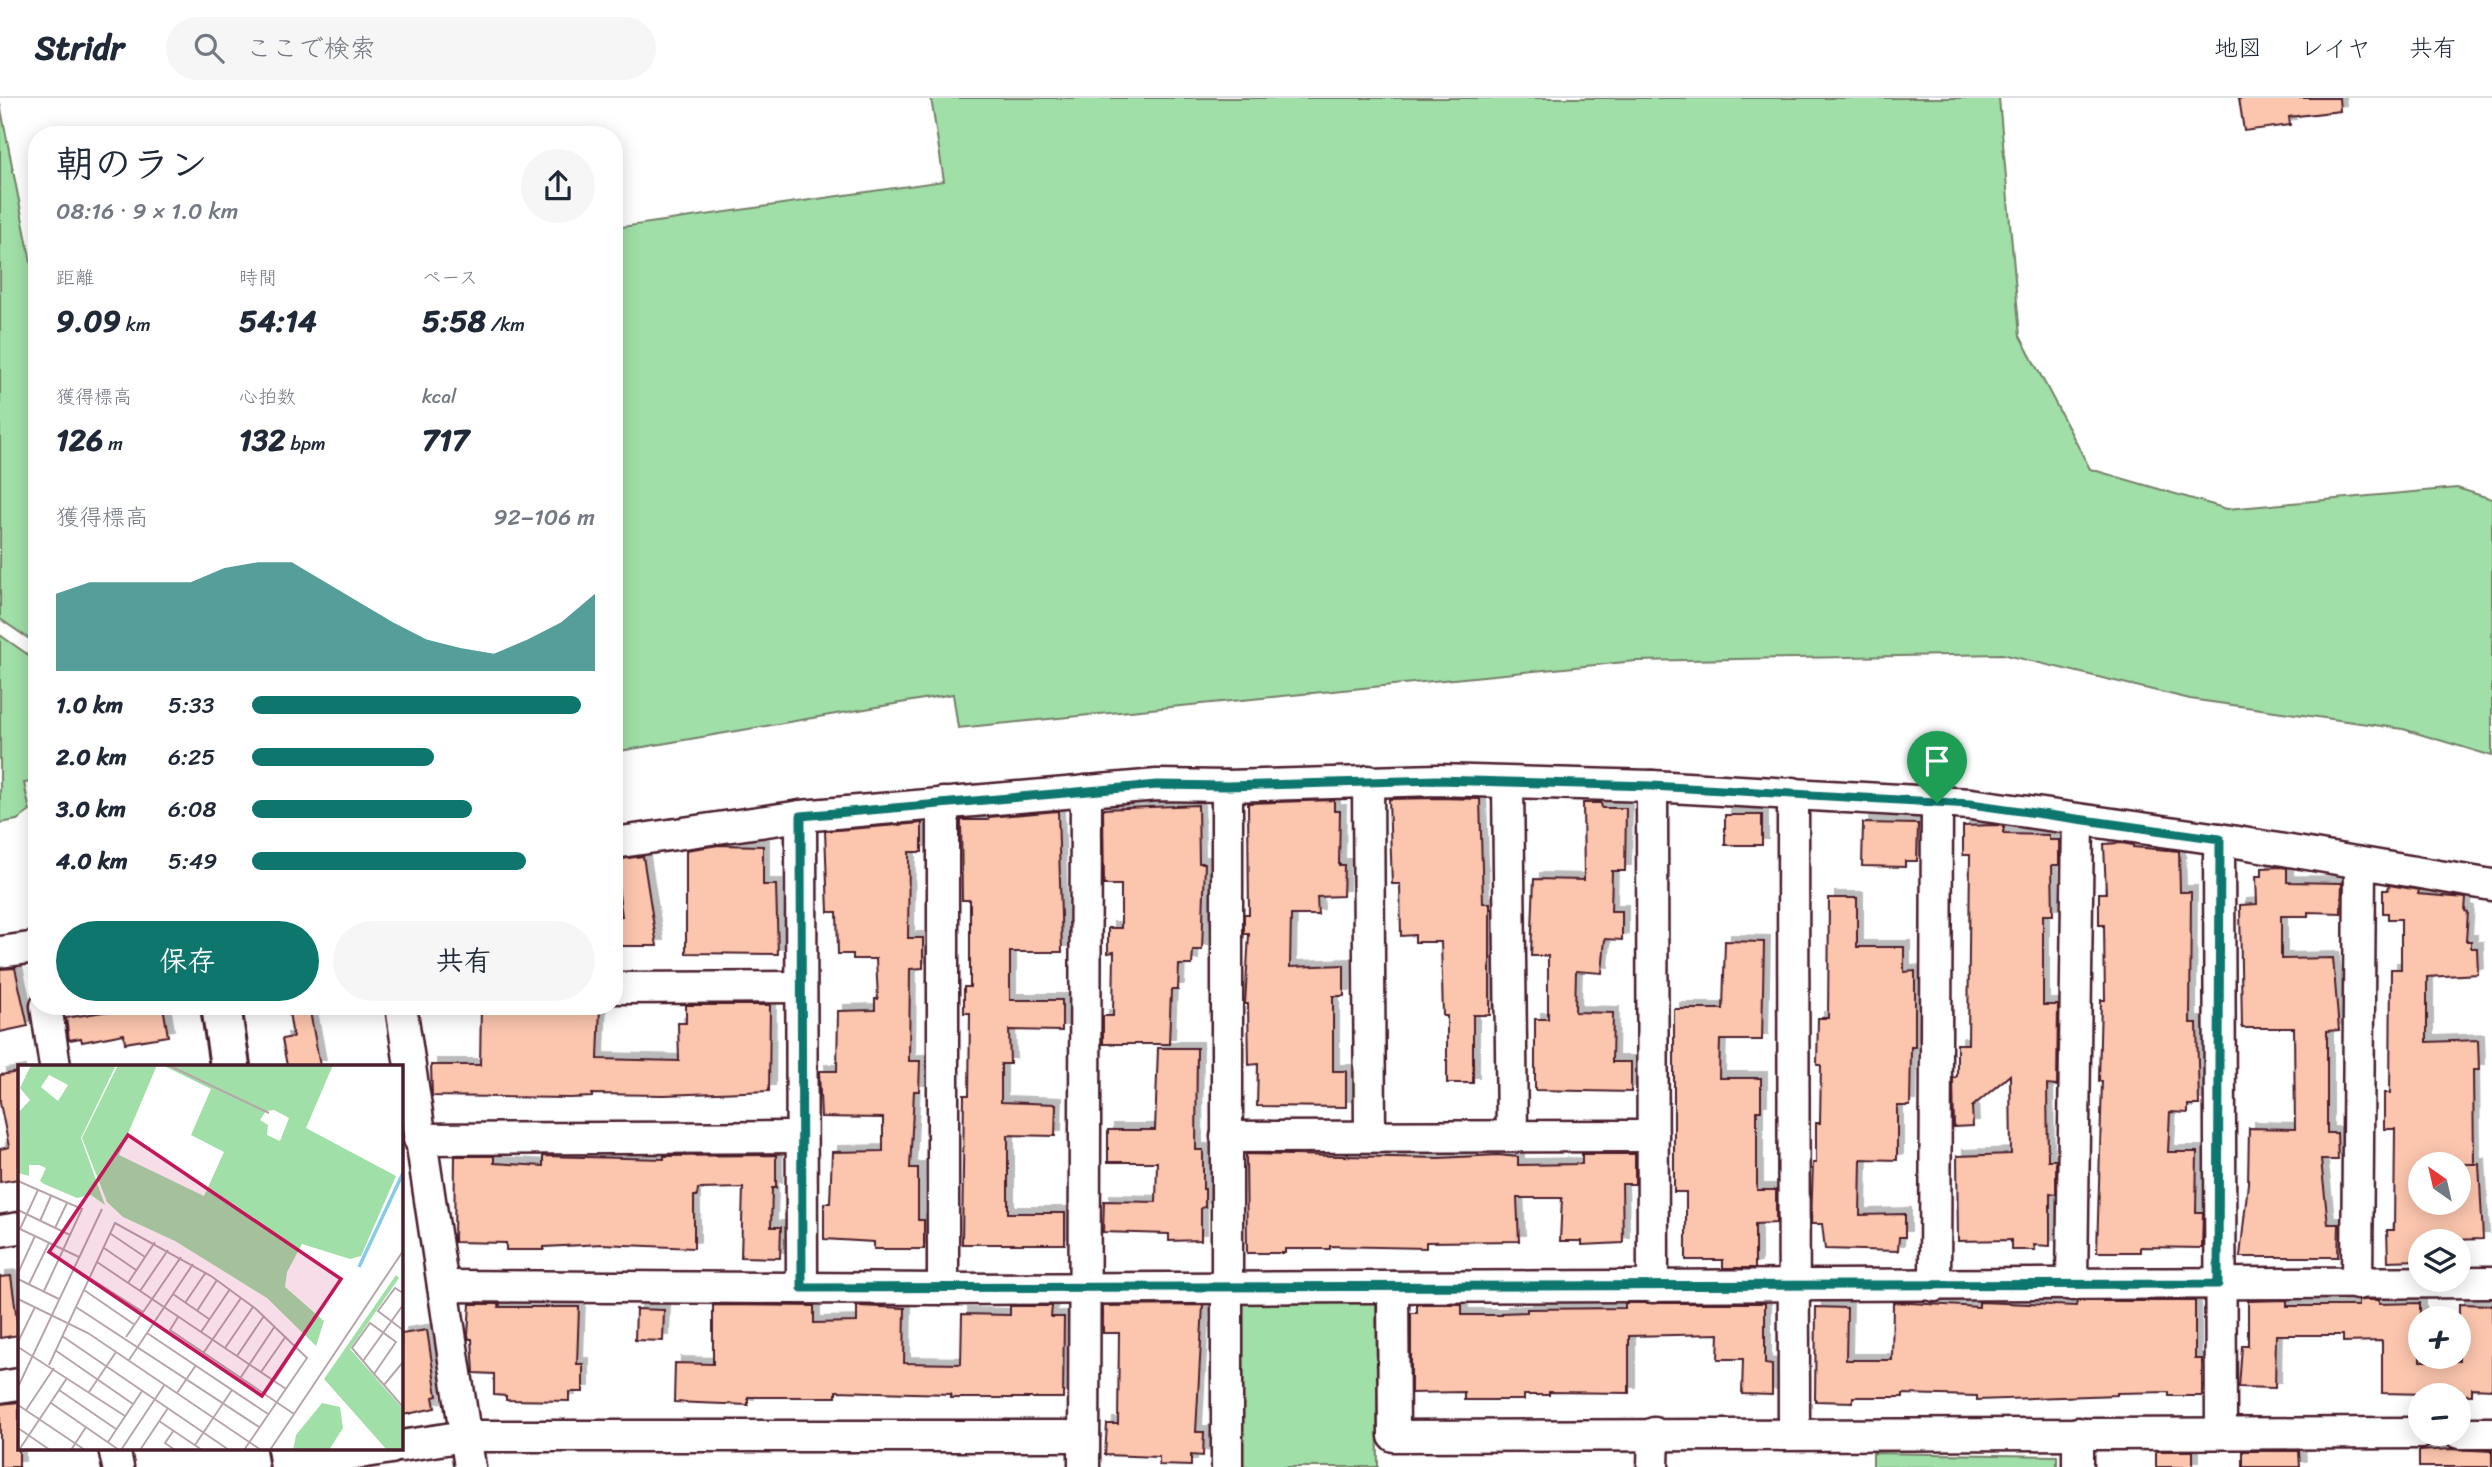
<!DOCTYPE html>
<html lang="ja">
<head>
<meta charset="utf-8">
<style>
  body { margin:0; font-family:Sriracha,"Klee One",sans-serif; background:#f6f6f7; color:#1f2937; height:100vh; display:flex; flex-direction:column; font-size:26px; white-space:nowrap }
  * { box-sizing:border-box; margin:0 }
  p { font-size:23px; color:#747a83 }
  .icon { flex:none; width:38px; height:38px; fill:none; stroke:currentColor; stroke-width:2; stroke-linecap:round; stroke-linejoin:round }
  .map { position:relative; flex:1; overflow:hidden }
  .details { position:absolute; left:28px; top:28px; width:595px; height:889px; display:flex; flex-direction:column; background:#fff; border-radius:28px; box-shadow:0 4px 18px #0003 }
  .details>* { flex:none }
  .needle { width:46px; rotate:326deg }
  .fabs { position:absolute; left:2408px; top:1054px; display:grid; gap:14px }
  .fabs a { display:grid; place-items:center; width:63px; height:63px; border-radius:50%; background:#fff; box-shadow:0 4px 18px #0003; font-size:35px }
  .pin { position:absolute; display:grid; place-items:center; width:60px; height:60px; color:#fff; margin:-72px -30px; border-radius:50% 50% 50% 0; rotate:-45deg; box-shadow:0 0 7px #0007 }
  .pin .icon { rotate:45deg }
  .round { display:grid; place-items:center; flex:none; width:74px; height:74px; border-radius:37px; background:#f6f6f7 }
  .overview { display:flex; align-items:center; justify-content:space-between; height:119px; padding:0 28px }
  h1 { font-size:38px; font-weight:700; line-height:52px }
  .stats { display:grid; grid-template-columns:repeat(3,1fr); gap:10px; height:119px; padding:7px 28px }
  .stats div { display:grid; align-content:center }
  .stats b { font-size:30px; font-weight:700 }
  .stats small { font-size:19px; font-weight:400 }
  .stats p { font-size:19px }
  .chart { height:196px; padding:14px 28px }
  .chart p { display:flex; justify-content:space-between }
  .chart svg { width:100%; height:126px; margin-top:7px; fill:#0f766e; opacity:.7 }
  .action { display:flex; gap:14px; margin-top:auto; padding:14px 28px }
  .action a { flex:1; height:80px; border-radius:42px; background:#0f766e; color:#fff; font-size:28px; font-weight:700; line-height:80px; text-align:center }
  .action a+a { background:#f6f6f7; color:#1f2937 }
  ul { padding:0 28px; list-style:none; font-size:23px }
  li { display:grid; grid-template-columns:112px 84px 1fr; align-items:center; height:52px }
  li i { height:18px; border-radius:9px; background:#0f766e }
  header { display:flex; align-items:center; gap:42px; box-sizing:border-box; height:98px; padding:0 35px; background:#fff; border-bottom:2px solid #e0e1e3 }
  header strong { font-size:33px }
  nav { display:flex; gap:38px; margin-inline-start:auto; font-size:24px }
  .search { width:490px; height:63px; background:#f6f6f7; display:flex; align-items:center; gap:18px; box-sizing:border-box; padding:0 24px; border-radius:38px; color:#747a83; font-size:26px }
  .map>svg:first-child { display:block }
</style>
</head>
<body>
<header>
<strong>Stridr</strong>
<div class="search"><svg class="icon" aria-label="search" viewBox="0 0 24 24"><circle cx="10" cy="10" r="6"/><path d="M15 15l6 6"/></svg>ここで検索</div>
<nav><a>地図</a><a>レイヤ</a><a>共有</a></nav>
</header>
<div class="map">
<svg width="2492" height="1369" viewBox="0 0 2492 1369">
  <defs>
    <filter id="shadow"><feDropShadow dx="6" dy="-6" stdDeviation="0" flood-color="#0004"/></filter>
  </defs>
  <rect width="100%" height="100%" fill="#fff"/>
  <filter id="ink" filterUnits="userSpaceOnUse"><feTurbulence type="fractalNoise" baseFrequency=".0143" numOctaves="2"/><feDisplacementMap in="SourceGraphic" scale="14" xChannelSelector="R" yChannelSelector="G"/><feConvolveMatrix kernelMatrix="1 2 1 2 8 2 1 2 1" color-interpolation-filters="sRGB"/></filter>
  <g filter="url(#ink)">
    <!-- green -->
    <g fill="#a0dfa7" stroke="#757f69" stroke-width="2">
      <polygon points="931,0 1999,0 2020,238 2090,371 2227,411 2457,390 2492,401 2492,658 2403,631 2190,601 2002,556 1636,563 958,630 953,596 614,654 614,130 944,83"/>
      <polygon points="0,6 37,195 37,546 0,521"/>
      <polygon points="0,537 37,563 37,683 24,685 30,713 17,722 0,725"/>
      <polygon points="1243,1204 1376,1204 1378,1369 1243,1369"/>
      <polygon points="1873,1355 2057,1358 2057,1369 1873,1369"/>
    </g>
    <!-- building -->
    <g fill="#fcc6ae" stroke="#4a1f2b" stroke-width="2" filter="url(#shadow)">
      <polygon points="2239,0 2339,0 2340,13 2289,19 2290,27 2244,33"/>
      <polygon points="1437,700 1480,701 1483,805 1490,805 1490,917 1473,917 1473,985 1447,985 1447,918 1443,918 1441,844 1415,844 1415,837 1401,838 1400,786 1392,786 1389,701"/>
      <polygon points="1334,702 1334,713 1340,713 1339,767 1344,767 1343,798 1317,799 1318,817 1291,817 1290,869 1344,867 1344,898 1333,898 1333,973 1346,973 1346,1009 1257,1008 1258,966 1249,967 1248,906 1245,906 1249,836 1244,836 1244,816 1249,816 1248,705"/>
      <polygon points="1583,705 1601,705 1602,710 1626,710 1625,773 1612,773 1611,813 1622,813 1622,842 1605,841 1602,875 1576,873 1575,914 1613,915 1612,964 1631,964 1631,994 1535,992 1535,921 1548,921 1548,858 1531,858 1534,781 1584,782"/>
      <polygon points="1198,707 1199,765 1205,765 1202,852 1193,852 1192,867 1179,867 1178,892 1171,892 1169,946 1103,946 1103,918 1113,918 1114,854 1108,855 1108,830 1121,830 1121,787 1104,787 1103,711"/>
      <polygon points="1058,713 1062,854 1010,854 1010,902 1062,902 1062,933 1009,932 1010,966 1001,966 1001,1004 1056,1006 1055,1038 1008,1037 1008,1115 1065,1115 1065,1146 962,1146 964,997 969,997 970,915 964,915 964,889 970,889 970,802 962,802 961,722 988,722 989,719"/>
      <rect x="1725" y="717" width="37" height="30"/>
      <polygon points="922,725 922,754 909,754 908,840 923,840 923,870 910,871 909,963 920,963 919,993 914,993 910,1070 918,1070 918,1122 924,1122 924,1151 874,1151 874,1144 824,1141 824,1105 830,1105 832,1054 883,1053 883,1020 821,1019 819,973 837,973 838,913 875,912 875,901 878,901 876,861 853,861 853,856 838,856 837,814 828,814 825,733"/>
      <polygon points="1863,725 1918,726 1917,763 1905,763 1905,769 1862,768"/>
      <polygon points="1996,727 2004,728 2004,736 2049,737 2049,742 2059,742 2059,767 2052,767 2053,817 2043,817 2043,907 2058,907 2057,988 2047,987 2048,1062 2056,1062 2056,1096 2050,1095 2050,1148 2034,1147 2035,1152 2011,1152 2011,1142 1958,1143 1957,1058 2011,1056 2010,977 1972,1009 1973,1028 1954,1029 1953,981 1957,978 1957,946 1968,946 1970,757 1963,757 1963,728"/>
      <polygon points="2121,745 2133,747 2133,749 2179,753 2180,794 2191,794 2190,925 2197,925 2199,1007 2188,1007 2188,1015 2170,1014 2168,1054 2197,1054 2196,1114 2203,1114 2202,1150 2140,1149 2140,1154 2097,1154 2102,983 2099,983 2101,902 2105,902 2104,827 2099,827 2099,795 2106,795 2104,746"/>
      <polygon points="719,747 763,748 763,787 776,787 778,856 686,855 686,752"/>
      <polygon points="643,758 657,848 614,848 614,818 622,818 614,762"/>
      <polygon points="2281,769 2287,770 2287,784 2342,785 2341,815 2308,814 2308,818 2281,818 2281,861 2333,860 2339,932 2327,933 2327,1035 2337,1035 2338,1062 2321,1062 2328,1126 2339,1126 2338,1159 2240,1159 2248,1085 2249,1030 2295,1031 2294,930 2242,930 2240,807 2257,806 2256,778 2262,778 2262,770"/>
      <polygon points="2389,787 2419,792 2418,796 2466,800 2465,813 2468,814 2466,843 2471,843 2471,850 2477,850 2478,876 2427,879 2427,944 2478,942 2479,972 2473,972 2474,1066 2420,1066 2420,1104 2459,1104 2459,1066 2479,1066 2483,1141 2420,1143 2420,1162 2388,1163 2387,1132 2394,1132 2395,1031 2384,1031 2384,995 2390,995 2391,871 2401,871 2401,821 2388,821 2388,815 2383,815 2383,792 2388,792"/>
      <polygon points="1829,800 1857,800 1857,849 1904,849 1904,874 1915,873 1915,949 1911,949 1910,1008 1897,1008 1897,1062 1861,1061 1860,1117 1905,1116 1905,1139 1899,1139 1898,1153 1825,1151 1822,1126 1811,1126 1813,1065 1816,1065 1816,1025 1820,1025 1821,967 1817,967 1818,920 1828,920"/>
      <polygon points="1725,843 1764,844 1762,942 1720,942 1719,980 1761,980 1761,1013 1757,1013 1757,1092 1776,1092 1776,1125 1755,1126 1755,1170 1723,1170 1723,1162 1686,1162 1686,1094 1674,1094 1674,911 1723,911"/>
      <polygon points="15,870 28,928 0,934 0,871"/>
      <polygon points="686,907 770,907 769,993 664,997 592,996 592,999 570,1000 432,998 431,967 480,967 481,908 569,913 569,908 600,908 598,961 679,963 678,925 686,925"/>
      <polygon points="140,908 163,908 168,938 125,945 124,936 82,944 81,940 69,942 66,920"/>
      <polygon points="288,908 309,908 320,968 287,968 282,941 293,939"/>
      <polygon points="1158,950 1197,950 1196,1052 1203,1052 1203,1091 1205,1091 1205,1109 1201,1110 1201,1142 1169,1143 1169,1136 1103,1134 1104,1103 1156,1104 1157,1064 1108,1064 1108,1032 1155,1032"/>
      <polygon points="19,974 19,1081 0,1084 0,1051 9,1049 0,1005 0,977"/>
      <polygon points="1246,1056 1439,1060 1498,1057 1518,1059 1518,1067 1582,1066 1582,1056 1635,1056 1635,1086 1622,1086 1623,1145 1582,1147 1582,1143 1560,1143 1562,1100 1517,1100 1519,1143 1426,1144 1426,1150 1330,1148 1330,1151 1285,1151 1285,1155 1247,1155"/>
      <polygon points="776,1057 776,1090 772,1090 771,1129 781,1129 780,1160 741,1159 743,1090 698,1091 697,1098 694,1098 694,1150 602,1146 544,1149 544,1152 506,1152 506,1145 454,1144 455,1058 494,1058 494,1065 543,1068 543,1058 664,1061 664,1058"/>
      <polygon points="11,1178 19,1237 0,1240 0,1179"/>
      <polygon points="2287,1202 2287,1208 2358,1208 2358,1203 2363,1202 2379,1202 2379,1206 2420,1205 2420,1263 2459,1263 2459,1206 2492,1207 2492,1291 2472,1290 2472,1297 2382,1295 2382,1243 2343,1244 2343,1237 2276,1237 2275,1290 2239,1289 2242,1248 2248,1248 2248,1203"/>
      <polygon points="2077,1203 2195,1203 2195,1261 2202,1261 2202,1298 2169,1298 2169,1294 2117,1295 2117,1297 1977,1302 1977,1298 1903,1296 1903,1299 1853,1299 1853,1304 1815,1303 1816,1209 1847,1210 1846,1262 1892,1262 1893,1204 1979,1209 1979,1204 2076,1208"/>
      <polygon points="1625,1205 1765,1205 1765,1266 1772,1267 1772,1297 1742,1296 1743,1261 1718,1261 1719,1236 1629,1238 1629,1295 1549,1294 1549,1297 1524,1297 1524,1302 1464,1302 1464,1294 1411,1295 1411,1215 1417,1215 1417,1206 1462,1206 1462,1217 1502,1217 1502,1215 1527,1214 1527,1211 1625,1210"/>
      <polygon points="470,1206 500,1206 499,1209 579,1209 577,1266 583,1266 583,1294 569,1294 569,1303 506,1302 506,1298 494,1297 494,1276 474,1275 472,1241 469,1241 468,1237"/>
      <polygon points="713,1207 814,1208 814,1225 857,1224 857,1208 905,1210 904,1265 961,1266 962,1216 1010,1217 1010,1208 1052,1208 1051,1219 1064,1219 1063,1300 950,1300 951,1296 836,1293 836,1299 748,1299 748,1307 674,1304 675,1265 713,1266"/>
      <polygon points="1203,1207 1196,1334 1204,1334 1203,1358 1191,1357 1191,1368 1159,1367 1159,1359 1105,1357 1107,1326 1118,1326 1119,1235 1103,1235 1103,1208"/>
      <polygon points="636,1211 664,1212 663,1243 635,1242"/>
      <polygon points="427,1232 437,1298 433,1299 435,1310 403,1317 401,1236"/>
      <polygon points="19,1304 19,1369 0,1369 0,1306"/>
      <polygon points="2451,1351 2492,1353 2492,1369 2419,1369 2419,1353"/>
      <rect x="2156" y="1353" width="37" height="16"/>
      <polygon points="2243,1353 2299,1353 2300,1369 2243,1369"/>
    </g>
    <g fill="none" stroke-linecap="round" stroke-linejoin="round">
      <defs>
        <g id="street">
          <polyline points="1368,683 1370,1038"/>
          <polyline points="1508,685 1512,1037"/>
          <polyline points="1652,688 1653,1189"/>
          <polyline points="1793,695 1794,1335"/>
          <polyline points="943,705 943,1191"/>
          <polyline points="801,718 802,1190"/>
          <polyline points="2219,741 2221,1335"/>
          <polyline points="614,745 801,718 1157,687 1227,688 1437,682 1652,688 1971,706 2219,741 2492,787"/>
          <polyline points="0,854 37,849"/>
          <polyline points="614,890 800,889"/>
          <polyline points="46,908 55,968"/>
          <polyline points="401,908 470,1369"/>
          <polyline points="1226,1039 1653,1038"/>
          <polyline points="419,1041 800,1039"/>
          <polyline points="0,1133 19,1130"/>
          <polyline points="2357,1186 2360,765"/>
          <polyline points="2072,1187 2078,722"/>
          <polyline points="443,1188 943,1191 2492,1184"/>
          <polyline points="1935,1188 1937,705"/>
          <polyline points="1393,1189 1394,1338 2420,1335"/>
          <polyline points="0,1289 19,1286"/>
          <polyline points="2459,1335 2492,1335"/>
          <polyline points="401,1348 465,1338 1084,1338"/>
          <polyline points="114,1350 118,1369"/>
          <polyline points="290,1366 391,1350"/>
          <polyline points="1084,1369 1086,693"/>
          <polyline points="1227,1369 1227,688"/>
          <polyline points="1653,1369 1654,1335"/>
          <polyline points="2078,1369 2078,1335"/>
        </g>
        <g id="secondary">
          <polyline points="221,908 230,968"/>
          <polyline points="287,1350 290,1369"/>
        </g>
      </defs>
      <!-- street casing -->
      <use href="#street" stroke="#4a1f2b" stroke-width="35"/>
      <!-- secondary casing -->
      <use href="#secondary" stroke="#4a1f2b" stroke-width="44"/>
      <!-- street -->
      <use href="#street" stroke="#fff" stroke-width="30"/>
      <!-- secondary -->
      <use href="#secondary" stroke="#fff" stroke-width="38"/>
    </g>
  </g>
  <g fill="none" stroke-linecap="round" stroke-linejoin="round" filter="url(#ink)">
    <defs>
      <polygon id="route" points="1437,682 1652,688 1971,706 2220,741 2218,1186 802,1190 801,718 1157,687 1227,688"/>
    </defs>
    <!-- route casing -->
    <use href="#route" stroke="#fff" stroke-width="14"/>
    <!-- route -->
    <use href="#route" stroke="#0f766e" stroke-width="9"/>
  </g>
  <!-- overview -->
  <g transform="translate(18 967)">
    <rect width="385" height="385" fill="#fff"/>
    <path d="M13 0H98L63 73 87 140 73 130 59 133 26 119 22 116 28 103 21 100H11V111L0 108V48L12 35 2 23ZM31 10 50 20 40 36 23 22ZM100 0H139L101 90 186 131 206 87 173 70 193 24 144 0H315L288 63 378 111 343 191 332 194 284 179 269 207 267 222 306 256 298 281 249 233 157 176 105 152 89 137 64 73ZM256 45 271 53 262 76 249 70 250 60 242 55 248 46ZM378 210 381 213 332 284 385 344V385H369L306 314ZM304 338 322 342 325 363 311 385H275L278 370Z" fill="#a0dfa7" fill-rule="evenodd"/>
    <path fill="none" stroke="#88cbe9" stroke-width="3.5" d="M341 202 385 108"/>
    <path fill="none" stroke="#b7a5aa" stroke-width="2" d="M150 0 251 48M0 116 64 144 26 226M0 145 52 170M22 156 33 131M0 163 61 192M37 163 49 138M2 164 20 125M93 169 127 192M86 183 118 205M79 197 268 324M56 203 125 247M0 208 17 171M0 214 41 234M110 218 137 177M11 219 31 178M66 225 117 260M122 226 150 185M385 228 377 223 360 246 385 265M155 229 191 254M0 234 70 268 243 385M167 238 188 207M58 242 241 362M179 246 199 215M160 252 152 265 276 349M183 267 212 224M129 268 250 349M44 271 211 385M108 272 163 192M0 277 17 242M0 282 107 351M207 283 235 242M37 285 115 339M186 287 223 233M219 291 246 251M111 295 175 199M345 296 385 240M31 300 97 158 193 211 238 244 289 293 226 385M243 307 268 271M356 309 378 277 352 258 334 283 356 309 366 320 385 342M223 312 257 261M256 316 278 282M366 320 385 297M0 322 84 144M41 325 98 364M71 327 98 287M159 328 178 300M33 338 101 385M0 340 67 385M8 345 36 303M141 356 184 385M0 363 32 385M156 365 147 378 157 385M90 377 124 326M177 380 214 325M1 385 49 313M53 385 68 362M103 385 147 319M122 385 150 343M252 385 385 186"/>
    <path fill="#c2185b" fill-opacity="0.15" stroke="#c2185b" stroke-width="3.5" d="M110 70 323 214 244 331 31 187Z"/>
    <rect width="385" height="385" fill="none" stroke="#4a1f2b" stroke-width="3.5"/>
  </g>
</svg>
<div class="fabs">
<a><svg class="needle" viewBox="-14 -14 28 28"><path d="M0-13l5 13h-10z" fill="#e53935"/><path d="M0 13l5-13h-10z" fill="#747a83"/></svg></a>
<a><svg class="icon" aria-label="layers" viewBox="0 0 24 24"><path d="M12 4l9 5-9 5-9-5zM3 14l9 5 9-5"/></svg></a>
<a>+</a>
<a>−</a>
</div>
<div class="pin" style="left:1937px;top:705px;background:#1e9e55"><svg class="icon" aria-label="arrive" viewBox="0 0 24 24"><path d="M6 21V4h12l-3 4 3 4H6"/></svg></div>
<section class="details">
<div class="overview"><div><h1>朝のラン</h1><p>08:16 · 9 × 1.0 km</p></div><a class="round"><svg class="icon" aria-label="share" viewBox="0 0 24 24"><path d="M12 15V3M7 8l5-5 5 5M5 13v7h14v-7"/></svg></a></div>
<div class="stats">
<div><p>距離</p><b>9.09<small> km</small></b></div>
<div><p>時間</p><b>54:14</b></div>
<div><p>ペース</p><b>5:58<small> /km</small></b></div>
</div>
<div class="stats">
<div><p>獲得標高</p><b>126<small> m</small></b></div>
<div><p>心拍数</p><b>132<small> bpm</small></b></div>
<div><p>kcal</p><b>717</b></div>
</div>
<div class="chart"><p><span>獲得標高</span>92–106 m</p>
<svg viewBox="0 0 160 44" preserveAspectRatio="none"><path d="M0 44V17L10 13L20 13L30 13L40 13L50 8L60 6L70 6L80 13L90 20L100 27L110 33L120 36L130 38L140 33L150 27L160 17V44z"/></svg>
</div>
<ul>
<li><b>1.0 km</b>5:33<i style="width:96%"></i></li>
<li><b>2.0 km</b>6:25<i style="width:53%"></i></li>
<li><b>3.0 km</b>6:08<i style="width:64%"></i></li>
<li><b>4.0 km</b>5:49<i style="width:80%"></i></li>
</ul>
<div class="action"><a>保存</a><a>共有</a></div>
</section>
</div>
</body>
</html>
